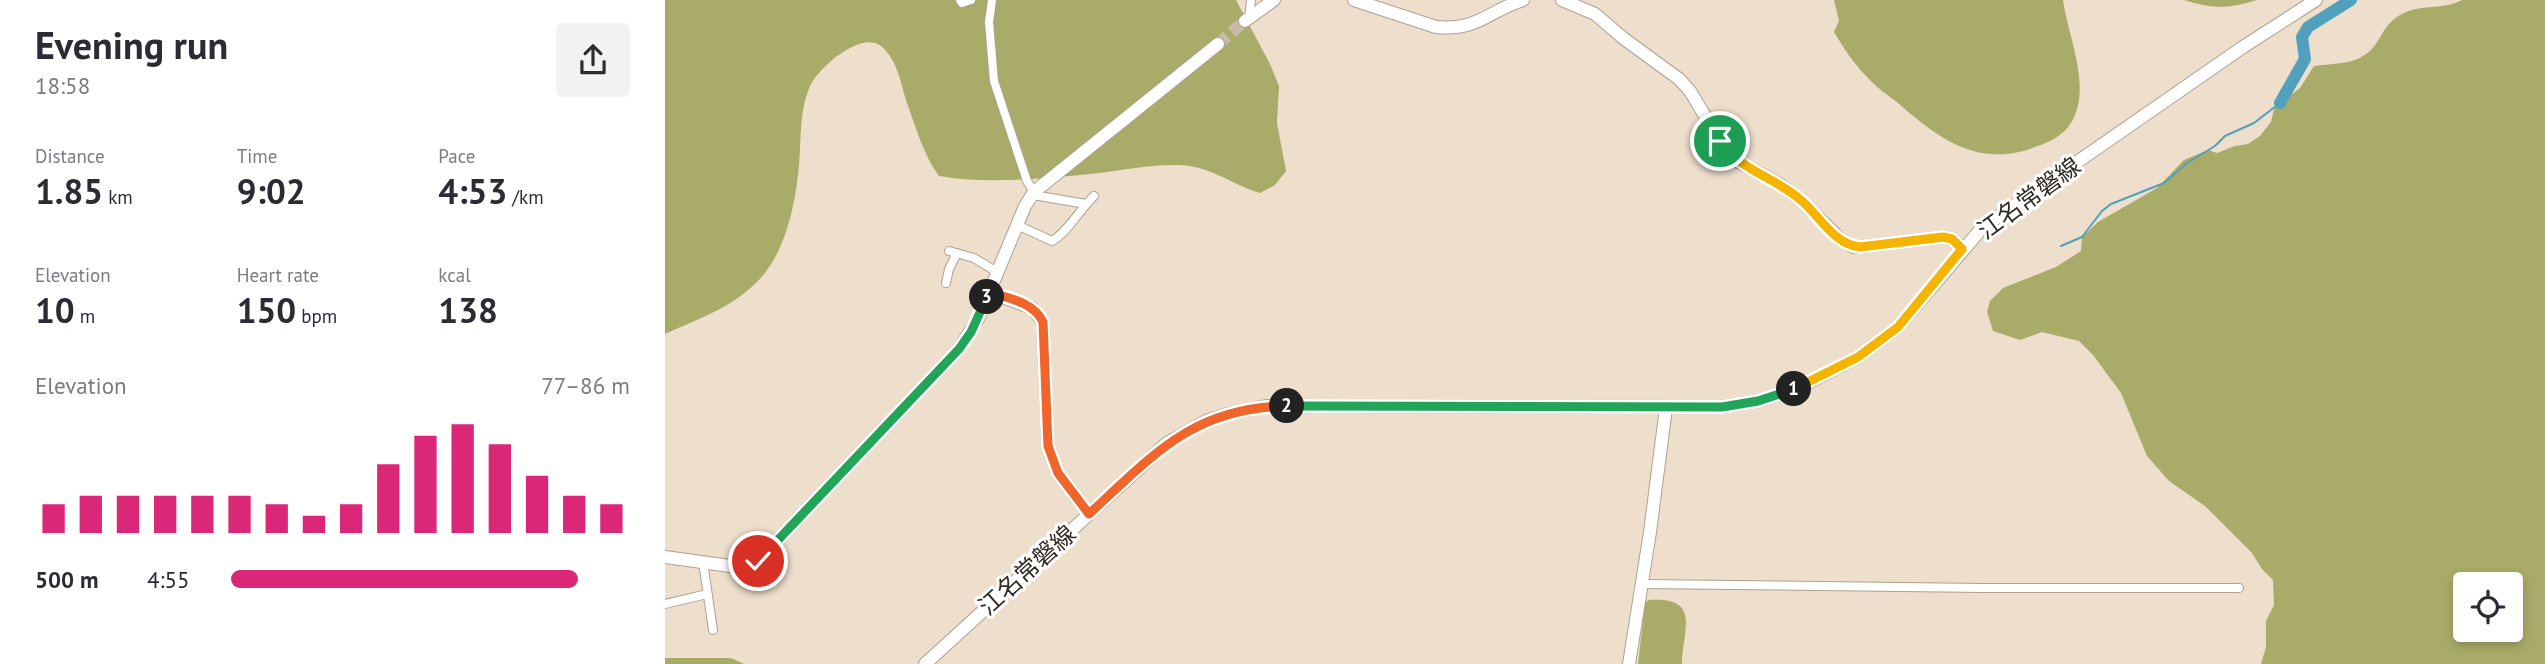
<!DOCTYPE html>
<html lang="en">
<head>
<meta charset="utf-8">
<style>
  body { margin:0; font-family:"PT Sans","Noto Sans JP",sans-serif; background:#f2f2f3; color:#2b2b33; height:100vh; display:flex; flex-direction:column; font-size:26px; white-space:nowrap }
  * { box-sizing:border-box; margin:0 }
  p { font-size:23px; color:#7c7c81 }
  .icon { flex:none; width:38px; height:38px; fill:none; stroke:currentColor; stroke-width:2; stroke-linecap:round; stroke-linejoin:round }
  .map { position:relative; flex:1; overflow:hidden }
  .drawer { display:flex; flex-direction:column; background:#fff; width:665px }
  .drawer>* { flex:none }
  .controls { position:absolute; left:1788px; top:572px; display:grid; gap:14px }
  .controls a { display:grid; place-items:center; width:70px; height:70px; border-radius:7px; background:#fff; box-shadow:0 4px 10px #0003; font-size:35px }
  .pin { position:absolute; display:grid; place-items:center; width:60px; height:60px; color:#fff; margin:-30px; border:4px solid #fff; border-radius:50%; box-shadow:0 2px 7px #0007 }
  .km { position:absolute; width:35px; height:35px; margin:-18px; border-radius:50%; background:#222; color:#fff; font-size:19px; line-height:35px; text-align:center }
  .round { display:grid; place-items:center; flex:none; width:74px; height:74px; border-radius:7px; background:#f2f2f3 }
  .head { display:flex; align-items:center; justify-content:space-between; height:119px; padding:0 35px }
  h1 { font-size:38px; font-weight:700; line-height:52px }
  .metrics { display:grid; grid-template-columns:repeat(3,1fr); gap:10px; height:119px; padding:7px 35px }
  .metrics div { display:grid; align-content:center }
  .metrics b { font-size:35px; font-weight:700 }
  .metrics small { font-size:19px; font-weight:400 }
  .metrics p { font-size:19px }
  .chart { height:196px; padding:14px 35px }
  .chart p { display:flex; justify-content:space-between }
  .chart svg { width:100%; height:126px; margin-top:7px; stroke:#db2777; stroke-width:6 }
  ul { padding:0 35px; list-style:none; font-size:23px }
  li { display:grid; grid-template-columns:112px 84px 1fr; align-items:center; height:52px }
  li i { height:18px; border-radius:9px; background:#db2777 }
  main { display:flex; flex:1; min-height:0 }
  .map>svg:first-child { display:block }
</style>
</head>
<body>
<main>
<section class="drawer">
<div class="head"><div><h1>Evening run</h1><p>18:58</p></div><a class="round"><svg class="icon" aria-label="share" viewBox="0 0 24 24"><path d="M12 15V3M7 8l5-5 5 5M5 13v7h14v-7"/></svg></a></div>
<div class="metrics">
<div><p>Distance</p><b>1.85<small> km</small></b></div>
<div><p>Time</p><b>9:02</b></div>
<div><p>Pace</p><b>4:53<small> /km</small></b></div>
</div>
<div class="metrics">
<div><p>Elevation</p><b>10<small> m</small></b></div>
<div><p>Heart rate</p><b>150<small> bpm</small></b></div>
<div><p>kcal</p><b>138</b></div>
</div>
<div class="chart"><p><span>Elevation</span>77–86 m</p>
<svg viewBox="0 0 160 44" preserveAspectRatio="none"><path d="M5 44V34M15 44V31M25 44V31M35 44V31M45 44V31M55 44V31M65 44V34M75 44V38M85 44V34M95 44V20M105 44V10M115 44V6M125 44V13M135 44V24M145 44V31M155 44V34"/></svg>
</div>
<ul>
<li><b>500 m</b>4:55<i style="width:87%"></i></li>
</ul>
</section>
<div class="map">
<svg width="1880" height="664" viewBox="0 0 1880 664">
  <rect width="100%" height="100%" fill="#eedecc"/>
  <!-- forest -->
  <g fill="#a9ab69" fill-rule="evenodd">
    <path d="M0 0H571L605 64 614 86 612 123 621 171 610 185 595 193C568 185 545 166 515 165 484 164 454 171 424 174 378 179 319 184 274 176 259 156 251 128 242 103 236 85 233 60 216 46 196 30 153 68 145 86 133 113 137 146 133 175 130 203 122 238 108 261 84 302 40 316 0 334Z"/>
    <path d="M1169 0H1398C1403 35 1424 81 1410 115 1403 133 1388 141 1370 147 1313 169 1273 138 1233 103 1223 95 1212 88 1204 79 1190 65 1179 49 1169 32L1174 21Z"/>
    <path d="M1519 0H1592C1564 9 1547 9 1519 0Z"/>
    <path d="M1797 0H1880V664H1596L1601 647V621L1609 605 1608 580 1597 569 1587 553 1540 506 1504 481 1482 456 1456 393 1428 355 1414 341 1377 332 1355 340 1328 331 1322 312 1325 301 1338 288 1391 267 1416 251 1417 237 1433 222 1492 188 1519 160 1543 150 1552 153 1570 146 1583 144 1595 136 1606 122 1609 109 1635 88 1649 66C1671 63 1696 65 1710 45 1720 31 1722 21 1739 13 1758 4 1778 10 1797 0ZM1801 584H1846V630H1801Z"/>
    <path d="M983 600C1037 596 1018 629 1017 664H973L980 603Z"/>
    <polygon points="0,658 66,658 79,664 0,664"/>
  </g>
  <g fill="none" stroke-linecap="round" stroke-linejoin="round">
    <!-- stream -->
    <polyline stroke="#51a0bd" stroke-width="2" points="1396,246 1417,237 1437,211 1446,204 1499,183 1522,163 1550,146 1560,136 1589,123 1615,103"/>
    <!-- river -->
    <polyline stroke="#51a0bd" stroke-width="12" points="1615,103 1640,59 1637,37 1643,27 1686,0"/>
    <!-- secondary-tunnel -->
    <polyline stroke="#c8baaa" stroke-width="12" stroke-dasharray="12 6" stroke-linecap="butt" points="553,44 580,21"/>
    <defs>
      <g id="street">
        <polyline points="295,0 297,3 306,0"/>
        <polyline points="327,0 324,22 329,81 362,181 369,192"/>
        <polyline points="584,19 586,0"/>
        <polyline points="368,195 421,204"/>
        <path d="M352 225 387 241C403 232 415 209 429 196"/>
        <polyline points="284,251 309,258 332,272"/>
        <polyline points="281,283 284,269 292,253"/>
        <polyline points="38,562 48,630"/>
        <polyline points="977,584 1318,588 1574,588"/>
        <polyline points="0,604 42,594"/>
      </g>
      <g id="secondary">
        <path d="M689 0 771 27C813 31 823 11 858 0"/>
        <polyline points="897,0 930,14 958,38 1014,79 1025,91 1055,141 1070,160 1116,185 1136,200 1176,240 1189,247 1195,247 1278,237 1287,239 1297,249"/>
        <polyline points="580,21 609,0"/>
        <polyline points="324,292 367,308 378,322 383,446 393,473 424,514"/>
        <polyline points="0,557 72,567 93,561 294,349 313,319 360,206 369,192 553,44"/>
        <polyline points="964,664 985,532 1001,408"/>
      </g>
      <polyline id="primary" points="260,664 502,443 541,421 563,414 601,406 1057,407 1093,401 1135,387 1193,357 1233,327 1317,228 1578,47 1651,0"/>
    </defs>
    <!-- street casing -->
    <use href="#street" stroke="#afa090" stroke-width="10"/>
    <!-- secondary casing -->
    <use href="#secondary" stroke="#afa090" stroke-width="14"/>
    <!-- primary casing -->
    <use href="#primary" stroke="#afa090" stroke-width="14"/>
    <!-- street -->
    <use href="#street" stroke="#fff" stroke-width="8"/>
    <!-- secondary -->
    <use href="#secondary" stroke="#fff" stroke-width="12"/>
    <!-- primary -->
    <use href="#primary" stroke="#fff" stroke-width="12"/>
  </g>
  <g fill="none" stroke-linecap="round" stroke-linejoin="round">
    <defs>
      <path id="split-1" d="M1055 141C1080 174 1109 176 1137 201 1155 217 1170 245 1195 247L1278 237 1287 239 1297 249 1233 327 1193 357 1129 389"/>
      <polyline id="split-2" points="622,406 1057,407 1093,401 1129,389"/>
      <path id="split-3" d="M322 297 324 292C343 298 369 302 378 322L383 446 393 473 424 514C488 455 529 407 622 406"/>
      <polyline id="split-4" points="93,561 294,349 306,332 322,297"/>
    </defs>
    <!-- split-1 casing -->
    <use href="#split-1" stroke="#fff" stroke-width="14"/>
    <!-- split-2 casing -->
    <use href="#split-2" stroke="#fff" stroke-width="14"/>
    <!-- split-3 casing -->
    <use href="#split-3" stroke="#fff" stroke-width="14"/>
    <!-- split-4 casing -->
    <use href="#split-4" stroke="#fff" stroke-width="14"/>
    <!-- split-1 -->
    <use href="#split-1" stroke="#f5b400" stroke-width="9"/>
    <!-- split-2 -->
    <use href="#split-2" stroke="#22a559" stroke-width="9"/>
    <!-- split-3 -->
    <use href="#split-3" stroke="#f0652b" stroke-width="9"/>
    <!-- split-4 -->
    <use href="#split-4" stroke="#22a559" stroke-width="9"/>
  </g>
  <g text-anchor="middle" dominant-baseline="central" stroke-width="6" stroke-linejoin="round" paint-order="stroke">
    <!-- street labels -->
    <g font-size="24" fill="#312b24" stroke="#fff">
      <text transform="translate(1364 198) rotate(-36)">江名常磐線</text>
      <text transform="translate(362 570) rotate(-42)">江名常磐線</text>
    </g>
  </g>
</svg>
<div class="controls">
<a><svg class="icon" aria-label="locate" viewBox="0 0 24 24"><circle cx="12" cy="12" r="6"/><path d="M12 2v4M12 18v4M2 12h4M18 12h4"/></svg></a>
</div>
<div class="pin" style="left:1055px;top:141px;background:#1e9e55"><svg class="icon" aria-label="arrive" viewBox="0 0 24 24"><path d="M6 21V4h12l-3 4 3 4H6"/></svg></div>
<div class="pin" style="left:93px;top:561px;background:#d93025"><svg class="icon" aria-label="check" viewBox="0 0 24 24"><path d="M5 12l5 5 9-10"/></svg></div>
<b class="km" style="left:1129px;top:389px">1</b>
<b class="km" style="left:622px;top:406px">2</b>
<b class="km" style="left:322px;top:297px">3</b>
</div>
</main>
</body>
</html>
